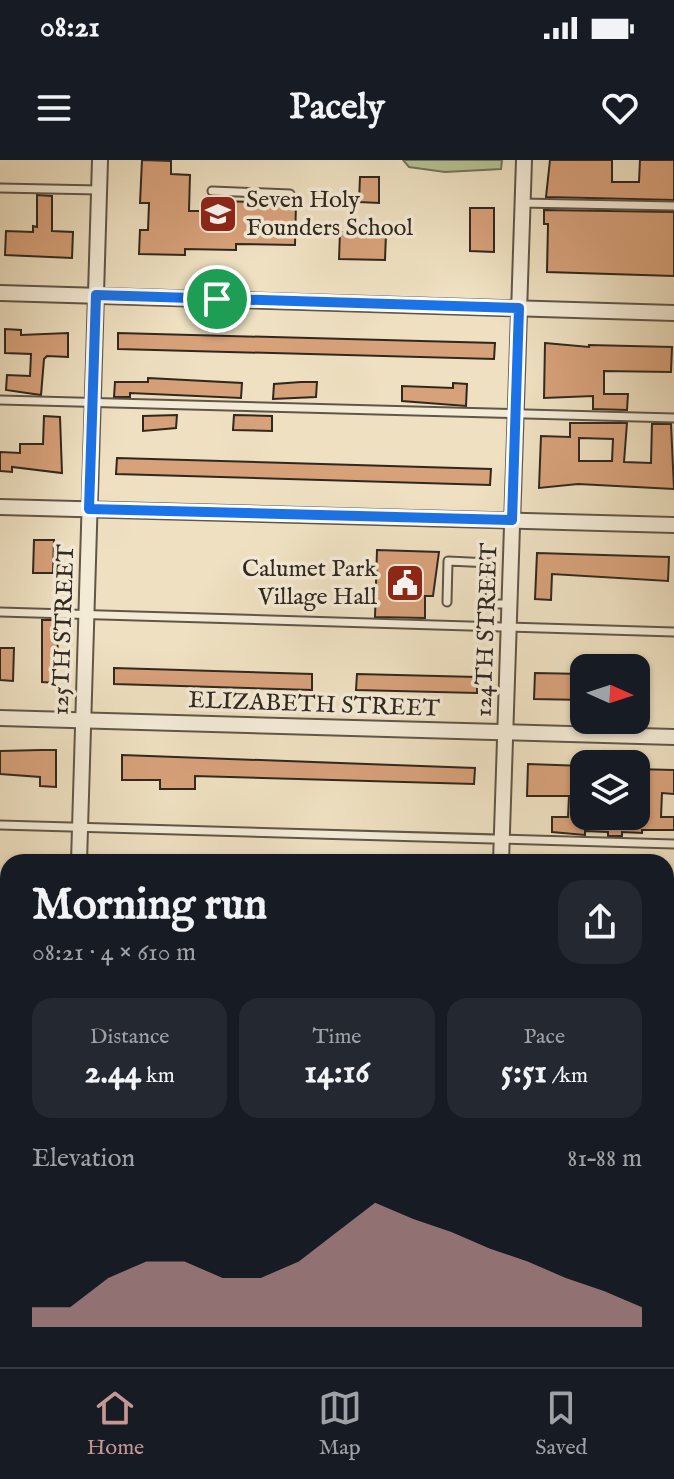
<!DOCTYPE html>
<html lang="en">
<head>
<meta charset="utf-8">
<style>
  body { margin:0; font-family:"IM FELL English",serif; background:#242831; color:#f1f3f6; height:100vh; display:flex; flex-direction:column; font-size:30px; white-space:nowrap }
  * { box-sizing:border-box; margin:0 }
  p { font-size:26px; color:#9ea1a6 }
  .icon { flex:none; width:44px; height:44px; fill:none; stroke:currentColor; stroke-width:2; stroke-linecap:round; stroke-linejoin:round }
  .map { position:relative; flex:1; overflow:hidden }
  .sheet { position:absolute; left:0px; top:694px; width:674px; height:514px; display:flex; flex-direction:column; background:#171b24; border-radius:24px 24px 0 0; box-shadow:0 2px 6px #0004 }
  .sheet>* { flex:none }
  .needle { width:52px; rotate:93deg }
  .controls { position:absolute; left:570px; top:494px; display:grid; gap:16px }
  .controls a { display:grid; place-items:center; width:80px; height:80px; border-radius:16px; background:#171b24; box-shadow:0 2px 6px #0004; font-size:40px }
  .pin { position:absolute; display:grid; place-items:center; width:68px; height:68px; color:#fff; margin:-34px; border:4px solid #fff; border-radius:50%; box-shadow:0 2px 8px #0007 }
  .round { display:grid; place-items:center; flex:none; width:84px; height:84px; border-radius:24px; background:#242831 }
  .head { display:flex; align-items:center; justify-content:space-between; height:136px; padding:0 32px }
  h1 { font-size:44px; font-weight:700; line-height:60px }
  .metrics { display:grid; grid-template-columns:repeat(3,1fr); gap:12px; height:136px; padding:8px 32px }
  .metrics div { display:grid; align-content:center; border-radius:20px; background:#242831; text-align:center }
  .metrics b { font-size:34px; font-weight:700 }
  .metrics small { font-size:22px; font-weight:400 }
  .metrics p { font-size:22px }
  .chart { height:224px; padding:16px 32px }
  .chart p { display:flex; justify-content:space-between }
  .chart svg { width:100%; height:144px; margin-top:8px; fill:#c59692; opacity:.7 }
  .status { display:flex; justify-content:space-between; align-items:center; height:56px; padding:0 40px; background:#171b24; direction:ltr }
  .status svg { height:22px; fill:currentColor }
  header { display:flex; justify-content:space-between; align-items:center; height:104px; padding:0 32px; background:#171b24; font-size:36px; font-weight:700 }
  .dock { display:flex; justify-content:space-around; align-items:center; height:112px; border-top:2px solid #363941; background:#171b24; font-size:22px; color:#9ea1a6 }
  .dock a { display:grid; justify-items:center; gap:4px }
  .dock .active { color:#c59692 }
  .map>svg:first-child { display:block }
</style>
</head>
<body>
<div class="status"><b>08:21</b><svg viewBox="0 0 49 12"><path d="M0 12V9h3v3zM5 12V6h3v6zM10 12V3h3v9zM15 12V0h3v12zM26 1h20v11H26zM47 4h2v5h-2z"/></svg></div>
<header><svg class="icon" aria-label="menu" viewBox="0 0 24 24"><path d="M4 6h16M4 12h16M4 18h16"/></svg>Pacely<svg class="icon" aria-label="heart" viewBox="0 0 24 24"><path d="M12 20l-8-8c-3-5 5-10 8-4 3-6 11-1 8 4z"/></svg></header>
<div class="map">
<svg width="674" height="1207" viewBox="0 0 674 1207">
  <rect width="100%" height="100%" fill="#eee0c1"/>
  <filter id="stains"><feTurbulence type="fractalNoise" baseFrequency=".0025" numOctaves="4"/><feColorMatrix values="0 0 0 0 .2 0 0 0 0 .09 0 0 0 0 .02 0 0 0 .5 -.17"/></filter>
  <radialGradient id="worn" r=".72"><stop offset=".6" stop-color="#630" stop-opacity="0"/><stop offset="1" stop-color="#630" stop-opacity=".3"/></radialGradient>
  <!-- green -->
  <g fill="#b5c395" stroke="#72765a" stroke-width="2">
    <polygon points="403,0 502,0 501,9 445,12 409,7"/>
    <polygon points="0,771 8,771 8,1200 61,1200 61,1207 0,1207"/>
  </g>
  <!-- building -->
  <g fill="#d7a17a" stroke="#30281f" stroke-width="2" fill-rule="evenodd">
    <polygon points="142,0 171,1 171,14 190,15 189,51 218,51 218,41 296,43 295,85 236,84 236,90 185,89 185,95 139,94 140,70 148,70 149,43 140,43"/>
    <polygon points="550,0 612,0 612,22 639,22 640,0 674,0 674,40 546,37"/>
    <polygon points="360,17 379,17 379,43 359,42"/>
    <polygon points="37,35 52,36 52,71 73,72 72,98 5,95 6,71 33,72 33,66 37,67"/>
    <polygon points="470,48 494,48 494,92 470,91"/>
    <polygon points="544,50 674,52 674,116 547,112 548,64 544,64"/>
    <polygon points="340,72 386,74 385,100 339,99"/>
    <polygon points="5,169 21,170 21,175 68,173 68,197 47,196 44,199 41,235 6,230 7,215 30,216 31,194 5,193"/>
    <polygon points="118,173 495,183 494,199 118,189"/>
    <polygon points="545,183 589,187 589,185 672,187 671,212 604,211 604,234 628,234 627,250 593,249 593,236 544,238"/>
    <polygon points="148,218 242,223 241,238 130,233 130,237 114,237 115,222 148,222"/>
    <polygon points="301,222 317,222 316,237 273,239 274,224"/>
    <polygon points="453,223 467,224 466,246 402,241 402,226 453,228"/>
    <polygon points="177,255 176,268 143,271 143,256"/>
    <polygon points="234,255 272,256 272,271 233,270"/>
    <polygon points="44,256 60,257 62,313 12,307 12,312 0,311 0,292 20,293 20,284 43,284"/>
    <path d="M570 263H627L624 302 651 303 652 264H671L674 329 578 324 539 328 541 276 570 277ZM579 278 613 279 612 301H579Z"/>
    <polygon points="117,298 491,309 490,325 116,314"/>
    <polygon points="34,380 54,380 53,413 33,413"/>
    <polygon points="377,390 439,392 433,436 425,436 425,458 375,457"/>
    <polygon points="537,393 669,397 668,421 552,414 551,440 535,439"/>
    <polygon points="42,460 58,460 57,523 42,522"/>
    <polygon points="0,488 14,488 13,521 0,520"/>
    <polygon points="114,508 312,514 312,530 114,524"/>
    <polygon points="535,513 584,514 584,540 534,539"/>
    <polygon points="357,514 477,517 477,533 356,530"/>
    <polygon points="41,590 56,590 56,627 40,626 40,617 0,614 0,591"/>
    <polygon points="122,595 475,608 474,624 195,616 195,629 160,629 160,620 122,620"/>
    <polygon points="528,604 584,606 584,656 604,658 636,657 636,609 674,610 674,634 662,633 661,657 674,657 674,670 642,670 642,673 622,672 622,676 608,676 608,672 585,671 585,675 552,672 552,657 568,657 569,636 527,636"/>
  </g>
  <g fill="none" stroke-linecap="round" stroke-linejoin="round">
    <defs>
      <g id="service">
        <polyline points="0,28 99,30"/>
        <polyline points="212,31 290,34"/>
        <polyline points="522,43 674,46"/>
        <polyline points="0,240 674,258"/>
        <polyline points="447,442 448,401 491,403 490,444 510,444"/>
        <polyline points="0,452 674,472"/>
        <polyline points="0,665 674,684"/>
        <polyline points="666,895 674,895"/>
        <polyline points="666,1107 674,1107"/>
      </g>
      <g id="minor">
        <polyline points="0,133 674,153"/>
        <polyline points="0,347 674,365"/>
        <polyline points="0,558 674,577"/>
        <polyline points="79,702 100,0"/>
        <polyline points="501,702 524,0"/>
        <polyline points="0,761 8,762"/>
        <polyline points="666,789 674,789"/>
        <polyline points="666,1001 674,1002"/>
        <polyline points="176,1200 435,1207"/>
        <polyline points="70,1207 71,1200"/>
        <polyline points="485,1207 485,1200"/>
      </g>
    </defs>
    <!-- service casing -->
    <use href="#service" stroke="#605648" stroke-width="11"/>
    <!-- minor casing -->
    <use href="#minor" stroke="#605648" stroke-width="18"/>
    <!-- service -->
    <use href="#service" stroke="#f4ebd7" stroke-width="7"/>
    <!-- minor -->
    <use href="#minor" stroke="#f4ebd7" stroke-width="14"/>
  </g>
  <g fill="none" stroke-linecap="round" stroke-linejoin="round">
    <defs>
      <polygon id="route" points="96,135 519,148 512,360 89,349"/>
    </defs>
    <!-- route casing -->
    <use href="#route" stroke="#fff" stroke-width="16"/>
    <!-- route -->
    <use href="#route" stroke="#1a73e8" stroke-width="10"/>
  </g>
  <!-- icons -->
  <defs>
    <symbol id="school-square" viewBox="-11 -11 22 22"><rect x="-9" y="-9" width="18" height="18" rx="4" fill="#8f2418" stroke="#f4ebd7"/><path d="M0-5L7-2L0 1L-7-2ZM-4 1L0 2.5L4 1V4Q0 6-4 4Z" fill="#fff"/></symbol>
    <symbol id="civic-square" viewBox="-11 -11 22 22"><rect x="-9" y="-9" width="18" height="18" rx="4" fill="#8f2418" stroke="#f4ebd7"/><path d="M-.6-6.5H3V-4.5H.6V-3L4-1V1h2V6H-6V1h2V-1L-.6-3ZM-1.2 2.5V6h2.4V2.5Z" fill="#fff"/></symbol>
  </defs>
  <g fill-rule="evenodd">
    <use href="#school-square" x="196" y="32" width="44" height="44"/>
    <use href="#civic-square" x="383" y="401" width="44" height="44"/>
  </g>
  <g text-anchor="middle" dominant-baseline="central" stroke-width="7" stroke-linejoin="round" paint-order="stroke">
    <!-- poi labels -->
    <g font-size="24" fill="#30281f" stroke="#f4ebd7" text-anchor="start">
      <text x="246" y="40">Seven Holy<tspan x="246" dy="28">Founders School</tspan></text>
      <text x="377" y="409" text-anchor="end">Calumet Park<tspan x="377" dy="28">Village Hall</tspan></text>
    </g>
    <!-- street labels -->
    <g font-size="24" fill="#30281f" stroke="#f4ebd7">
      <text transform="translate(64 470) rotate(-88)">125TH STREET</text>
      <text transform="translate(487 470) rotate(-88)">124TH STREET</text>
      <text transform="translate(314 545) rotate(2)">ELIZABETH STREET</text>
    </g>
  </g>
  <rect width="100%" height="100%" filter="url(#stains)"/>
  <rect width="100%" height="100%" fill="url(#worn)"/>
</svg>
<div class="controls">
<a><svg class="needle" viewBox="-14 -14 28 28"><path d="M0-13l5 13h-10z" fill="#e53935"/><path d="M0 13l5-13h-10z" fill="#9ea1a6"/></svg></a>
<a><svg class="icon" aria-label="layers" viewBox="0 0 24 24"><path d="M12 4l9 5-9 5-9-5zM3 14l9 5 9-5"/></svg></a>
</div>
<div class="pin" style="left:217px;top:139px;background:#1e9e55"><svg class="icon" aria-label="arrive" viewBox="0 0 24 24"><path d="M6 21V4h12l-3 4 3 4H6"/></svg></div>
<section class="sheet">
<div class="head"><div><h1>Morning run</h1><p>08:21 · 4 × 610 m</p></div><a class="round"><svg class="icon" aria-label="share" viewBox="0 0 24 24"><path d="M12 15V3M7 8l5-5 5 5M5 13v7h14v-7"/></svg></a></div>
<div class="metrics">
<div><p>Distance</p><b>2.44<small> km</small></b></div>
<div><p>Time</p><b>14:16</b></div>
<div><p>Pace</p><b>5:51<small> /km</small></b></div>
</div>
<div class="chart"><p><span>Elevation</span>81–88 m</p>
<svg viewBox="0 0 160 44" preserveAspectRatio="none"><path d="M0 44V38L10 38L20 29L30 24L40 24L50 29L60 29L70 24L80 15L90 6L100 11L110 15L120 20L130 24L140 29L150 33L160 38V44z"/></svg>
</div>
</section>
</div>
<nav class="dock">
<a class="active"><svg class="icon" aria-label="home" viewBox="0 0 24 24"><path d="M3 11l9-7 9 7M6 9v11h12V9"/></svg>Home</a>
<a><svg class="icon" aria-label="map" viewBox="0 0 24 24"><path d="M3 6l6-2 6 2 6-2v14l-6 2-6-2-6 2zM9 4v14M15 6v14"/></svg>Map</a>
<a><svg class="icon" aria-label="saved" viewBox="0 0 24 24"><path d="M7 4h10v16l-5-4-5 4z"/></svg>Saved</a>
</nav>
</body>
</html>
